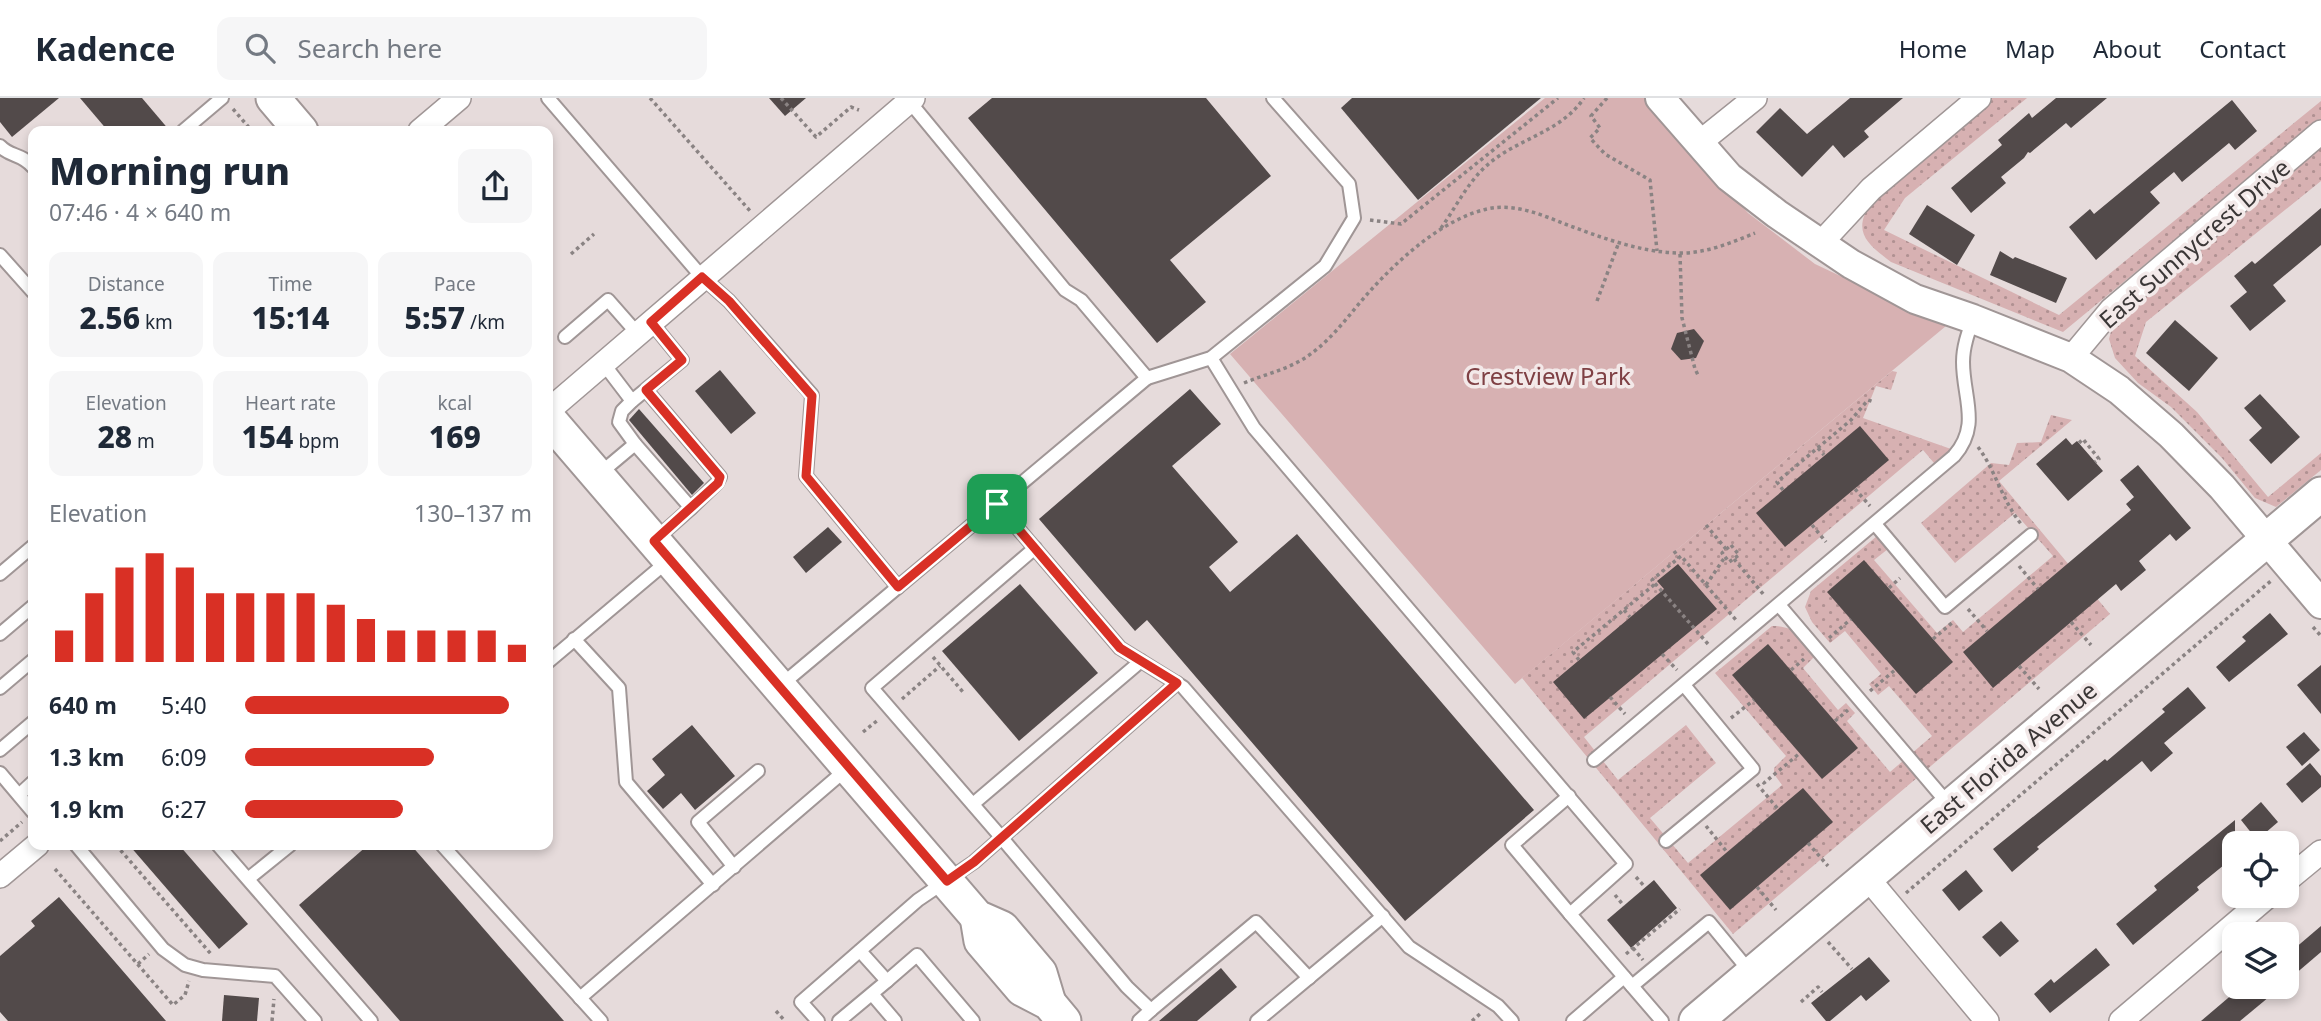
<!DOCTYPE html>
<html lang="en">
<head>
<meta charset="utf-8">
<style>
  body { margin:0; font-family:"Noto Sans",sans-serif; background:#f6f6f7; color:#1f2937; height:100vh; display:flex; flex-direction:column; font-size:26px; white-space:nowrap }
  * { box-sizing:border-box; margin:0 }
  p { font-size:23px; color:#747a83 }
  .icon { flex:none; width:38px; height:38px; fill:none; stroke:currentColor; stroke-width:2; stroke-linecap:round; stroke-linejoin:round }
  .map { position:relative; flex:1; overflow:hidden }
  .sheet { position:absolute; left:28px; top:28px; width:525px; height:724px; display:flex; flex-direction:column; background:#fff; border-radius:14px; box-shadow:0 4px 10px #0003 }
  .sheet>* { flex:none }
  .buttons { position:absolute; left:2222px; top:733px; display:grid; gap:14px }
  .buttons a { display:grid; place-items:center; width:77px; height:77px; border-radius:14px; background:#fff; box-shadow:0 4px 10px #0003; font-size:35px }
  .pin { position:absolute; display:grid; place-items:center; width:60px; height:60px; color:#fff; margin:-30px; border-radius:14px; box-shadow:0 4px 10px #0006 }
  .round { display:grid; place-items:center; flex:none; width:74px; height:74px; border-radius:14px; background:#f6f6f7 }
  .head { display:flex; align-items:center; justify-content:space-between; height:119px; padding:0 21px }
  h1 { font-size:38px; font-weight:800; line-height:52px }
  .metrics { display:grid; grid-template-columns:repeat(3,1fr); gap:10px; height:119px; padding:7px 21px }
  .metrics div { display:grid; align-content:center; border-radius:14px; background:#f6f6f7; text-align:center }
  .metrics b { font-size:30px; font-weight:800 }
  .metrics small { font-size:19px; font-weight:400 }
  .metrics p { font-size:19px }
  .chart { height:196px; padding:14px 21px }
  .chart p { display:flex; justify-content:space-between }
  .chart svg { width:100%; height:126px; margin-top:7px; stroke:#d93025; stroke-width:6 }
  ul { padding:0 21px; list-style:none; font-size:23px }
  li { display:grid; grid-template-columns:112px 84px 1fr; align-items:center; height:52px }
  li i { height:18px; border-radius:9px; background:#d93025 }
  header { display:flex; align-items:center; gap:42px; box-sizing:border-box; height:98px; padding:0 35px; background:#fff; border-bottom:2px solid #e0e1e3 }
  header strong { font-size:33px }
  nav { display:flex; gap:38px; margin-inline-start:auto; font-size:24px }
  .search { width:490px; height:63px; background:#f6f6f7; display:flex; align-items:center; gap:18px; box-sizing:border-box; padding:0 24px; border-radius:14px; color:#747a83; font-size:26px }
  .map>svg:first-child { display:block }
</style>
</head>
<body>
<header>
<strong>Kadence</strong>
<div class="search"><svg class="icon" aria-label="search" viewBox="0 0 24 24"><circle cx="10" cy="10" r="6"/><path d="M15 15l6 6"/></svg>Search here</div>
<nav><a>Home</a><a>Map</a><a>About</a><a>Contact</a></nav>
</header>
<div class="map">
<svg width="2321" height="923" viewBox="0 0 2321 923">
  <defs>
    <pattern id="grass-dots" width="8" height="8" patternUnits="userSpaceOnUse" patternTransform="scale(1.75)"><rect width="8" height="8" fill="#d7b1b2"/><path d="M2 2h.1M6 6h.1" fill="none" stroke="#b09192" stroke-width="1.8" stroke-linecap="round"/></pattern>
  </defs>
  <rect width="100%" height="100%" fill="#e6dbdb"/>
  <!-- grass -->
  <g fill="url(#grass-dots)">
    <path d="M1992 0H2027L1905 100 1884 132 2059 217 2321 3V21L2063 234 1891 164C1868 146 1852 135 1870 106Z"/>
    <polygon points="2321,49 2321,83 2146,224 2135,258 2197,314 2268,399 2321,355 2321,372 2276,409 2255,400 2222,360 2171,309 2138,285 2115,260 2109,241 2113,226 2138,202"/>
    <path d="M1892 273 1897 274 1891 292 1876 288 1863 320 1951 351 1934 365 1923 352 1584 639 1618 682 1686 627 1716 665 1650 720 1688 765 1782 687 1774 676V670L1786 658 1715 575 1772 528C1797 528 1801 540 1815 558L1803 570 1838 612 1846 605 1855 615 1847 623 1890 674 1932 638 1889 588 1878 597 1869 586 1881 576 1845 533 1830 545 1812 524 1805 509 1811 493 1877 438 1888 451 1874 462 1937 535 1953 522 1963 534 2053 458 2015 415 1955 465 1921 425 1991 365 2009 367 2017 345 2041 344 2051 317 2072 322 1999 383 2110 516 1733 836 1522 580Z"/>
  </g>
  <!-- green -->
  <polygon fill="#d7b1b2" points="1545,0 1648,0 1748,115 1815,166 1946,228 1515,586 1230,256"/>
  <!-- building -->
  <g fill="#524a4a">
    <polygon points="0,0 59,0 12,39 0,24"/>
    <polygon points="80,0 142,0 170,33 108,33"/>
    <polygon points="769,0 806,0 785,18"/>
    <polygon points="992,0 1206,0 1271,78 1170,162 1206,204 1157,245 968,20"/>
    <polygon points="1352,0 1541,0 1418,102 1341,10"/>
    <polygon points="1850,0 1903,0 1864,33 1869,39 1844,60 1833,47 1802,79 1756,34 1780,10 1807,36"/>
    <polygon points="2056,0 2107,0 2071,30 2066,25 2030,55 2028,54 2024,60 2001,79 2006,85 1971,115 1951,90 2002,47 1998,42 2029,15 2032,20"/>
    <polygon points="2232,2 2257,33 2235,52 2229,45 2182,84 2174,74 2150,94 2160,105 2096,162 2069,129 2090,111 2094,116"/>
    <polygon points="1927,107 1975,137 1957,167 1909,136"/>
    <polygon points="2321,110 2321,147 2273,187 2286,203 2250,233 2230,208 2247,194 2234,178 2252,163 2255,166"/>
    <polygon points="2000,153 2013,161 2015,159 2067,180 2056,205 1990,177"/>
    <polygon points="2175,222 2218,260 2189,293 2146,255"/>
    <polygon points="1694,231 1704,243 1696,260 1681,262 1671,251 1677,235"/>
    <polygon points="720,272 756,315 731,336 695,293"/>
    <polygon points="1190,291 1221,326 1172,368 1238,444 1209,469 1230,494 1297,436 1534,712 1405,823 1147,522 1135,533 1039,421"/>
    <polygon points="2260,296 2300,339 2271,366 2249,342 2262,330 2244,310"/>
    <polygon points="639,311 704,385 692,397 629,322"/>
    <polygon points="1860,328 1889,362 1785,449 1756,415"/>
    <polygon points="2066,340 2072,347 2077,343 2103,373 2068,403 2036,366"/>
    <polygon points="2138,367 2191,430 2176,443 2170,436 2139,463 2146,472 2121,493 2116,486 1993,590 1963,554 2131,412 2126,406 2134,399 2120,382"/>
    <polygon points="828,429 842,444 806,475 793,459"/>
    <polygon points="1864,462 1953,564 1916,596 1827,494"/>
    <polygon points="1678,466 1717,511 1584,621 1553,584 1664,491 1657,483"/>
    <polygon points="1020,486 1098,575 1019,643 942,553"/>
    <polygon points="2270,515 2288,536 2229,584 2216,569 2246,543 2242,539"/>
    <polygon points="1768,546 1858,650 1822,681 1732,577"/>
    <polygon points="2321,567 2321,616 2297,587"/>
    <polygon points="2188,589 2206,610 2164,645 2173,655 2151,674 2142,663 2037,749 2039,751 2012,774 1993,751 2105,661 2107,663 2165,614 2162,611"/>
    <polygon points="692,627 735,678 695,712 681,695 663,711 647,693 665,677 652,661"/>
    <polygon points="2304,634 2320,652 2302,668 2286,649"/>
    <polygon points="2310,665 2321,678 2321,689 2302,705 2286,686"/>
    <polygon points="1803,690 1833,724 1730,812 1700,777"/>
    <polygon points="2261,704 2278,724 2257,742 2241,722"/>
    <polygon points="2235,722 2235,758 2197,789 2199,792 2133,847 2116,826 2157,792 2154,788"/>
    <polygon points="129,747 179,747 248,826 219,851"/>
    <polygon points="368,747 411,747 564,923 400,923 299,807"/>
    <polygon points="1966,772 1983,793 1959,813 1942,792"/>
    <polygon points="1654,782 1677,810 1631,850 1607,822"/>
    <polygon points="59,799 166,923 8,923 0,914 0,858 35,828 31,823"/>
    <polygon points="2001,823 2019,843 2000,859 1982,839"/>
    <polygon points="2321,828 2321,854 2287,883 2287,857"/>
    <polygon points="2096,850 2110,867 2050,915 2034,896 2051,881 2054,885"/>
    <polygon points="1869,859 1890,883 1866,903 1861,897 1830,923 1826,923 1811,905"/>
    <polygon points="1221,870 1237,889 1197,923 1159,923"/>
    <polygon points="2241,889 2281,889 2240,923 2201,923"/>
    <polygon points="224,897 259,900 257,923 222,923"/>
  </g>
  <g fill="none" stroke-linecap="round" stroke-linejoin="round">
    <defs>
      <g id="service">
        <polyline points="548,0 702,179 729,203 812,297 806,378 898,489"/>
        <polyline points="183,33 222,0"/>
        <path d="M0 48C10 59 21 55 33 69"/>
        <polyline points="0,157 33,194"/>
        <polyline points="565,239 608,202 637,235"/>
        <polyline points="1211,260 1254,330 1626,766 1570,816 1662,923"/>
        <polyline points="603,265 632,303 682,262 651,224"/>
        <polyline points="1147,280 1211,260 1325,168 1354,120 1349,86 1273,0"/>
        <polyline points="646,292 720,379 717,385 691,410"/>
        <polyline points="632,303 622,313 619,324 635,346"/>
        <polyline points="598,377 635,346 691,410 656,441"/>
        <polyline points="997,406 1120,550 1183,589 1409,849 1498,908 1512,923"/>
        <polyline points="1875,426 1945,509 2031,437"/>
        <polyline points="1035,450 872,590 1001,739 1127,889 1151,912 1139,923"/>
        <polyline points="0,476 33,448"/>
        <polyline points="1779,507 1950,708"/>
        <polyline points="0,536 33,508"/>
        <polyline points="574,541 619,590 626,684 713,787"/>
        <polyline points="548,564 669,462"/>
        <polyline points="780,588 1147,280 1081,202 1065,192 909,3"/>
        <polyline points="0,590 33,562"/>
        <polyline points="0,652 33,624"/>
        <path d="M1594 662 1954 358C1981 327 1963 300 1963 264 1963 249 1968 235 1973 221"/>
        <polyline points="0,675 33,714"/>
        <polyline points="19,697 33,684"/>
        <polyline points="1569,698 1512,747 1570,816"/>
        <polyline points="973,706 1141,563"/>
        <polyline points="1666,743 1753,671 1684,587"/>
        <polyline points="76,747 163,851 185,867 203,872 275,878 315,923"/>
        <polyline points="218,747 371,923"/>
        <polyline points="442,747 601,923"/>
        <polyline points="734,769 698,724 758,673"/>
        <polyline points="248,781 290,747"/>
        <polyline points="887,883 917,857 973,923"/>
        <polyline points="1632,888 1709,824 1751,875"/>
        <polyline points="872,896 895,923"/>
        <polyline points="580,900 849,669"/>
        <polyline points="1151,912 1256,824 1309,880"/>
        <polyline points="818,923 801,904 918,802 974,764 1177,585"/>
        <polyline points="839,923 887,883 860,853"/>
        <polyline points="1257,923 1383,818"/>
        <polyline points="1573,923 1624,879"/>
      </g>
      <g id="minor">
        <polyline points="420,33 459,0"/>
        <polyline points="1699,45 1755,0"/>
        <polyline points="1820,146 1871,91 1979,0"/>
        <polyline points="2071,260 2111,212 2321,34"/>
        <polyline points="548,313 913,0"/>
        <polyline points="0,778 37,747"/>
        <polyline points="1866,778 1987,923"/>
        <polyline points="2287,782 2321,754"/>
        <polyline points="2121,923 2268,798"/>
      </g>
      <polyline id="tertiary" points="1660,0 1729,79 1777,116 1851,166 1915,201 1973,221 2071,260 2119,292 2171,337 2222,389 2321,506"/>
      <g id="secondary">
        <polyline points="273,0 301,33"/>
        <polyline points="548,320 977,819 1002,830 1040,875 1049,905"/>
        <polyline points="977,819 981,843 1022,891 1049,905 1064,923"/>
        <polyline points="1696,923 2321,396"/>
      </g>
    </defs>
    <!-- service casing -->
    <use href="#service" stroke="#a09696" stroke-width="16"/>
    <!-- minor casing -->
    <use href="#minor" stroke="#a09696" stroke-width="26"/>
    <!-- tertiary casing -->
    <use href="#tertiary" stroke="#a09696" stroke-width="32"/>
    <!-- secondary casing -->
    <use href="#secondary" stroke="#a09696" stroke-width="37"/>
    <!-- path -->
    <g stroke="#8a8383" stroke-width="3.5" stroke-dasharray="3.5 3.5" stroke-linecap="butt">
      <polyline points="650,0 751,114"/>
      <polyline points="781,0 816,39 851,9 859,12"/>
      <polyline points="1607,0 1591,18 1600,30 1590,40 1605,56 1650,82 1657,153"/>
      <polyline points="233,11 252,33"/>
      <polyline points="1370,122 1401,126 1558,0"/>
      <path d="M1441 130C1454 112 1466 88 1482 72 1512 41 1559 37 1584 0"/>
      <polyline points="571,156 594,136"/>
      <polyline points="1680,156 1682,220 1695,271 1699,279"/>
      <polyline points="1597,203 1619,144"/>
      <path d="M1244 285C1268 275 1291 271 1312 255 1335 238 1351 214 1370 193 1400 160 1443 121 1487 111 1514 105 1540 116 1565 126 1600 139 1639 154 1678 155 1704 156 1731 145 1755 135"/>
      <polyline points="2079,345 2083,341 2099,361 2095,364"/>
      <path d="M1978 349C1996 373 2002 403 2022 427"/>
      <polyline points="1818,350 1824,357"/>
      <polyline points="1855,391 1870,408"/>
      <polyline points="1783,392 1777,384 1851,322 1868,302 1874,304"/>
      <polyline points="1706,427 1726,451"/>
      <polyline points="1812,427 1826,444"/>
      <polygon points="1731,447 1739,457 1729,464 1722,455"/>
      <polyline points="1674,453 1679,460"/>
      <polyline points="1734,461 1764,497"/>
      <polyline points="2019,468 2038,491"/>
      <polyline points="1706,487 1725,459"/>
      <polyline points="1889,490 1900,480"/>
      <polyline points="1968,511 1987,533"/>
      <polyline points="1624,512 1630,519"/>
      <polyline points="2071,524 2091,547"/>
      <polyline points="2313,529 2321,538"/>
      <polyline points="1829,540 1851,521"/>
      <polyline points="1933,541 1953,524"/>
      <polyline points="1708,546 1652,482 1681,458 1736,522"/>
      <polyline points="1662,556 1677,572"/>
      <polyline points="933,559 963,594"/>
      <polyline points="1579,562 1573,554 1655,486"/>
      <polyline points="2019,568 2039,591"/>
      <polyline points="1791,572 1804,561"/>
      <polyline points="1870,593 1895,572"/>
      <polyline points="1610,599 1625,616"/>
      <polyline points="902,601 940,568"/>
      <polyline points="1731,620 1754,602"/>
      <polyline points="1835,623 1848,612"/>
      <polyline points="863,634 878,622"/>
      <polyline points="1763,684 1764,685 1800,655"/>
      <polyline points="1757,686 1778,711"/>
      <polyline points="1706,728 1727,754"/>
      <polyline points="0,743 22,724"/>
      <polyline points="1808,745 1828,768"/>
      <polyline points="116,747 211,856"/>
      <polyline points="55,771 173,907 185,897 189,883"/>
      <polyline points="1636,779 1645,789"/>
      <polyline points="1757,789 1776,812"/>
      <polyline points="1906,795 2272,482"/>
      <polyline points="1615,797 1624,808"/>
      <polyline points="1828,844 1852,871"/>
      <polyline points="1633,850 1643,862"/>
      <polyline points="1626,856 1680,811"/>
      <polyline points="138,866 149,856"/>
      <polyline points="1801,904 1818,889 1822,894"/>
      <polyline points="776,913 785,923"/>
      <polyline points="272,923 274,901"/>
      <polyline points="1472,923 1481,915"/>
    </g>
    <!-- service -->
    <use href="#service" stroke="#fff" stroke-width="12"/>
    <!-- minor -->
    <use href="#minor" stroke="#fff" stroke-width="23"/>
    <!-- tertiary -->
    <use href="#tertiary" stroke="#fff" stroke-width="28"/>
    <!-- secondary -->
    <use href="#secondary" stroke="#fff" stroke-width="33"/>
  </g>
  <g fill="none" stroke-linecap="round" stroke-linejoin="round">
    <defs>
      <polygon id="route" points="702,179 729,203 812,298 806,378 898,489 997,406 1120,550 1177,585 974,764 947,783 654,443 718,385 720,379 646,292 682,262 651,224"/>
    </defs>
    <!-- route casing -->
    <use href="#route" stroke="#fff" stroke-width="14"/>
    <!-- route -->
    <use href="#route" stroke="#d93025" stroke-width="9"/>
  </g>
  <g text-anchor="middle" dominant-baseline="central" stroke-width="7" stroke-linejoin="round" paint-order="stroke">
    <!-- street labels -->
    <g font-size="24" fill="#3b3737" stroke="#f3e9e9">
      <text transform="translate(2194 145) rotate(-41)">East Sunnycrest Drive</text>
      <text transform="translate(2008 659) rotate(-40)">East Florida Avenue</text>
    </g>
    <!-- park labels -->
    <g font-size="24" fill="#7f4044" stroke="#f3e9e9">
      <text x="1548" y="277">Crestview Park</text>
    </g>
  </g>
</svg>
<div class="buttons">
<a><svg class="icon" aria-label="locate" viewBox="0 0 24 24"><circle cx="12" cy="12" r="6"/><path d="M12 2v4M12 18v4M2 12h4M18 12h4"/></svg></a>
<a><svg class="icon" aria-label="layers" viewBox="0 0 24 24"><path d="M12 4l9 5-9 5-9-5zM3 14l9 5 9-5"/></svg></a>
</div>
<div class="pin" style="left:997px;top:406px;background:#1e9e55"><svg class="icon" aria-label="arrive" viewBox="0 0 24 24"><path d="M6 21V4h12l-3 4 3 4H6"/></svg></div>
<section class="sheet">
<div class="head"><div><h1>Morning run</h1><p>07:46 · 4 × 640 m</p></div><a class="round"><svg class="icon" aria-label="share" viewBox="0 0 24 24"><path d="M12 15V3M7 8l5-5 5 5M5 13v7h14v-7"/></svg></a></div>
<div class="metrics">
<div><p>Distance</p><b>2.56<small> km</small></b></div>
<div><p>Time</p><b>15:14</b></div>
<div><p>Pace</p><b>5:57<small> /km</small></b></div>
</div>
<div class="metrics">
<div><p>Elevation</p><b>28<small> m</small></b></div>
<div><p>Heart rate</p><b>154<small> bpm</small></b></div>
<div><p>kcal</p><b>169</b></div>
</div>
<div class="chart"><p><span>Elevation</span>130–137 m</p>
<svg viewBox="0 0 160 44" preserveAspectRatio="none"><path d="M5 44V33M15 44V20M25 44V11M35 44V6M45 44V11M55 44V20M65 44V20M75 44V20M85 44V20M95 44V24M105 44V29M115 44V33M125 44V33M135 44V33M145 44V33M155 44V38"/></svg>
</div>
<ul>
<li><b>640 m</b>5:40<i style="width:92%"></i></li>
<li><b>1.3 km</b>6:09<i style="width:66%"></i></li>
<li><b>1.9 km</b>6:27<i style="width:55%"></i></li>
</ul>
</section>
</div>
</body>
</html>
